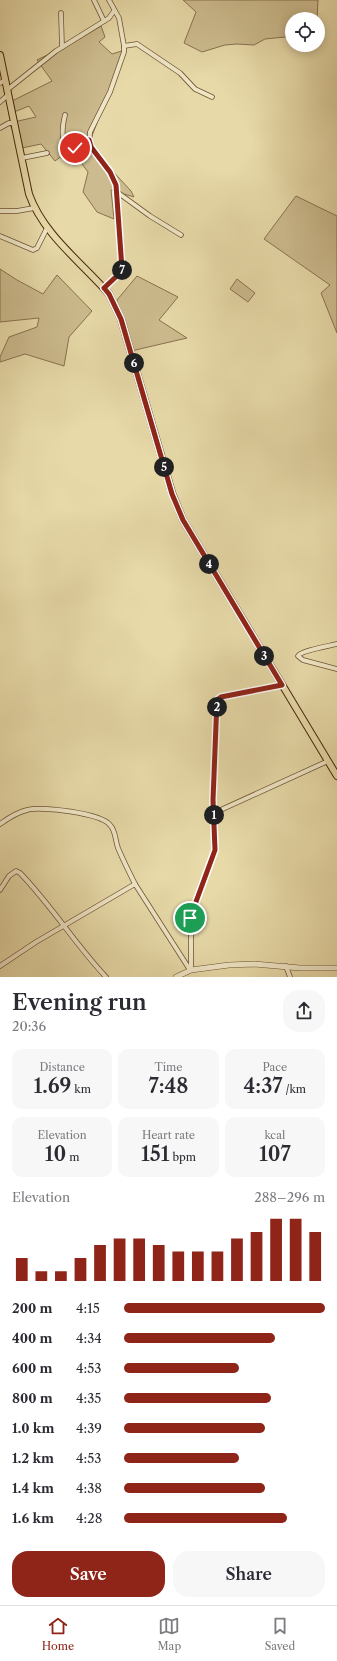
<!DOCTYPE html>
<html lang="en">
<head>
<meta charset="utf-8">
<style>
  body { margin:0; font-family:"Libre Caslon Text",serif; background:#f7f7f7; color:#2b2b33; height:100vh; display:flex; flex-direction:column; font-size:15px; white-space:nowrap }
  * { box-sizing:border-box; margin:0 }
  p { font-size:13px; color:#7c7c81 }
  .icon { flex:none; width:22px; height:22px; fill:none; stroke:currentColor; stroke-width:2; stroke-linecap:round; stroke-linejoin:round }
  .map { position:relative; height:977px; overflow:hidden }
  .panel { display:flex; flex-direction:column; background:#fff; flex:1 }
  .panel>* { flex:none }
  .buttons { position:absolute; left:285px; top:12px; display:grid; gap:8px }
  .buttons a { display:grid; place-items:center; width:40px; height:40px; border-radius:50%; background:#fff; box-shadow:0 2px 10px #0003; font-size:20px }
  .pin { position:absolute; display:grid; place-items:center; width:34px; height:34px; color:#fff; margin:-17px; border:2px solid #fff; border-radius:50%; box-shadow:0 1px 4px #0007 }
  .km { position:absolute; width:20px; height:20px; margin:-10px; border-radius:50%; background:#222; color:#fff; font-size:11px; line-height:20px; text-align:center }
  .round { display:grid; place-items:center; flex:none; width:42px; height:42px; border-radius:16px; background:#f7f7f7 }
  .summary { display:flex; align-items:center; justify-content:space-between; height:68px; padding:0 12px }
  h1 { font-size:22px; font-weight:600; line-height:30px }
  .figures { display:grid; grid-template-columns:repeat(3,1fr); gap:6px; height:68px; padding:4px 12px }
  .figures div { display:grid; align-content:center; border-radius:10px; background:#f7f7f7; text-align:center }
  .figures b { font-size:20px; font-weight:600 }
  .figures small { font-size:11px; font-weight:400 }
  .figures p { font-size:11px }
  .chart { height:112px; padding:8px 12px }
  .chart p { display:flex; justify-content:space-between }
  .chart svg { width:100%; height:72px; margin-top:4px; stroke:#8f2418; stroke-width:6 }
  .action { display:flex; gap:8px; margin-top:auto; padding:8px 12px }
  .action a { flex:1; height:46px; border-radius:16px; background:#8f2418; color:#fff; font-size:16px; font-weight:600; line-height:46px; text-align:center }
  .action a+a { background:#f7f7f7; color:#2b2b33 }
  ul { padding:0 12px; list-style:none; font-size:13px }
  li { display:grid; grid-template-columns:64px 48px 1fr; align-items:center; height:30px }
  li i { height:10px; border-radius:5px; background:#8f2418 }
  .tabs { display:flex; justify-content:space-around; align-items:center; height:56px; border-top:1px solid #e1e1e2; background:#fff; font-size:11px; color:#7c7c81 }
  .tabs a { display:grid; justify-items:center; gap:2px }
  .tabs .active { color:#8f2418 }
  .map>svg:first-child { display:block }
</style>
</head>
<body>
<div class="map">
<svg width="337" height="977" viewBox="0 0 337 977">
  <rect width="100%" height="100%" fill="#e7d9a8"/>
  <filter id="stains"><feTurbulence type="fractalNoise" baseFrequency=".005" numOctaves="4"/><feColorMatrix values="0 0 0 0 .2 0 0 0 0 .09 0 0 0 0 .02 0 0 0 .5 -.17"/></filter>
  <radialGradient id="worn" r=".72"><stop offset=".6" stop-color="#630" stop-opacity="0"/><stop offset="1" stop-color="#630" stop-opacity=".3"/></radialGradient>
  <!-- green -->
  <g fill="#ccbb8e" stroke="#89714e">
    <polygon points="183,0 318,0 317,19 292,19 292,38 285,37 265,39 254,45 237,44 225,45 202,52 184,43 196,12"/>
    <polygon points="101,26 105,37 99,42 112,54 125,50 90,141 96,153 131,191 134,197 111,190 114,219 97,212 83,192 88,172 71,149 55,161 41,144 22,148 9,123 36,117 29,106 14,112 10,102 52,81 37,60 76,41"/>
    <polygon points="296,196 337,216 337,333 321,293 330,285 264,239"/>
    <polygon points="0,269 17,280 43,294 57,275 92,311 69,337 64,366 25,354 0,362 0,357 9,337 37,327 39,318 0,322"/>
    <polygon points="137,276 178,297 159,320 187,338 131,351 116,305 117,300"/>
    <polygon points="237,279 255,293 248,302 230,289"/>
  </g>
  <g fill="none" stroke-linecap="round" stroke-linejoin="round">
    <defs>
      <g id="minor">
        <polyline points="94,0 104,21"/>
        <polyline points="61,13 62,47"/>
        <polyline points="124,46 137,44 180,73 195,89 212,97"/>
        <polyline points="0,83 5,80"/>
        <polyline points="7,90 56,51 109,18 114,11"/>
        <polyline points="0,102 8,95"/>
        <path d="M65 115C63 123 58 151 74 148 78 148 85 142 89 140"/>
        <polyline points="0,128 9,123 15,123"/>
        <polyline points="22,158 47,153"/>
        <polyline points="117,192 150,216 181,235"/>
        <polyline points="0,211 17,211 34,208"/>
        <polyline points="0,236 33,250 37,248 47,228"/>
        <polyline points="104,288 120,273 123,269 116,185 110,172 89,144 90,132 110,92 124,52 124,46 119,18 109,0"/>
        <path d="M337 644C329 646 300 651 298 656L303 660 337 669"/>
        <polyline points="214,813 328,761"/>
        <path d="M0 824C7 819 18 812 27 810 41 806 101 813 110 825 116 831 115 840 118 848 123 860 129 872 135 884"/>
        <path d="M0 890 9 876 16 871 20 873C52 906 75 944 106 977"/>
        <polyline points="0,966 36,942 135,884 190,970"/>
        <polyline points="286,966 290,977"/>
        <polyline points="191,970 191,918 215,850 213,800 217,700 221,697 282,685"/>
      </g>
      <polyline id="tertiary" points="176,977 191,970 229,965 254,964 300,968 337,968"/>
      <path id="primary" d="M0 55 29 194C43 234 82 263 109 294L121 319 172 493 183 520 337 776"/>
    </defs>
    <!-- minor casing -->
    <use href="#minor" stroke="#6e5434" stroke-width="5.5"/>
    <!-- tertiary casing -->
    <use href="#tertiary" stroke="#6e5434" stroke-width="6"/>
    <!-- primary casing -->
    <use href="#primary" stroke="#46270e" stroke-width="8"/>
    <!-- minor -->
    <use href="#minor" stroke="#efe6c6" stroke-width="4"/>
    <!-- tertiary -->
    <use href="#tertiary" stroke="#efe6c6" stroke-width="5"/>
    <!-- primary -->
    <use href="#primary" stroke="#e7d9a8" stroke-width="6"/>
  </g>
  <g fill="none" stroke-linecap="round" stroke-linejoin="round">
    <defs>
      <polyline id="route" points="75,148 89,140 91,147 110,172 116,185 122,269 120,273 104,288 109,294 121,319 172,494 183,520 282,685 221,697 217,700 213,800 215,850 190,918"/>
    </defs>
    <!-- route casing -->
    <use href="#route" stroke="#fff" stroke-width="8"/>
    <!-- route -->
    <use href="#route" stroke="#8f2418" stroke-width="5"/>
  </g>
  <rect width="100%" height="100%" filter="url(#stains)"/>
  <rect width="100%" height="100%" fill="url(#worn)"/>
</svg>
<div class="buttons">
<a><svg class="icon" aria-label="locate" viewBox="0 0 24 24"><circle cx="12" cy="12" r="6"/><path d="M12 2v4M12 18v4M2 12h4M18 12h4"/></svg></a>
</div>
<div class="pin" style="left:190px;top:918px;background:#1e9e55"><svg class="icon" aria-label="arrive" viewBox="0 0 24 24"><path d="M6 21V4h12l-3 4 3 4H6"/></svg></div>
<div class="pin" style="left:75px;top:148px;background:#d93025"><svg class="icon" aria-label="check" viewBox="0 0 24 24"><path d="M5 12l5 5 9-10"/></svg></div>
<b class="km" style="left:214px;top:815px">1</b>
<b class="km" style="left:217px;top:707px">2</b>
<b class="km" style="left:264px;top:656px">3</b>
<b class="km" style="left:209px;top:564px">4</b>
<b class="km" style="left:164px;top:467px">5</b>
<b class="km" style="left:134px;top:363px">6</b>
<b class="km" style="left:122px;top:270px">7</b>
</div>
<section class="panel">
<div class="summary"><div><h1>Evening run</h1><p>20:36</p></div><a class="round"><svg class="icon" aria-label="share" viewBox="0 0 24 24"><path d="M12 15V3M7 8l5-5 5 5M5 13v7h14v-7"/></svg></a></div>
<div class="figures">
<div><p>Distance</p><b>1.69<small> km</small></b></div>
<div><p>Time</p><b>7:48</b></div>
<div><p>Pace</p><b>4:37<small> /km</small></b></div>
</div>
<div class="figures">
<div><p>Elevation</p><b>10<small> m</small></b></div>
<div><p>Heart rate</p><b>151<small> bpm</small></b></div>
<div><p>kcal</p><b>107</b></div>
</div>
<div class="chart"><p><span>Elevation</span>288–296 m</p>
<svg viewBox="0 0 160 44" preserveAspectRatio="none"><path d="M5 44V30M15 44V38M25 44V38M35 44V30M45 44V22M55 44V18M65 44V18M75 44V22M85 44V26M95 44V26M105 44V26M115 44V18M125 44V14M135 44V6M145 44V6M155 44V14"/></svg>
</div>
<ul>
<li><b>200 m</b>4:15<i style="width:100%"></i></li>
<li><b>400 m</b>4:34<i style="width:75%"></i></li>
<li><b>600 m</b>4:53<i style="width:57%"></i></li>
<li><b>800 m</b>4:35<i style="width:73%"></i></li>
<li><b>1.0 km</b>4:39<i style="width:70%"></i></li>
<li><b>1.2 km</b>4:53<i style="width:57%"></i></li>
<li><b>1.4 km</b>4:38<i style="width:70%"></i></li>
<li><b>1.6 km</b>4:28<i style="width:81%"></i></li>
</ul>
<div class="action"><a>Save</a><a>Share</a></div>
</section>
<nav class="tabs">
<a class="active"><svg class="icon" aria-label="home" viewBox="0 0 24 24"><path d="M3 11l9-7 9 7M6 9v11h12V9"/></svg>Home</a>
<a><svg class="icon" aria-label="map" viewBox="0 0 24 24"><path d="M3 6l6-2 6 2 6-2v14l-6 2-6-2-6 2zM9 4v14M15 6v14"/></svg>Map</a>
<a><svg class="icon" aria-label="saved" viewBox="0 0 24 24"><path d="M7 4h10v16l-5-4-5 4z"/></svg>Saved</a>
</nav>
</body>
</html>
